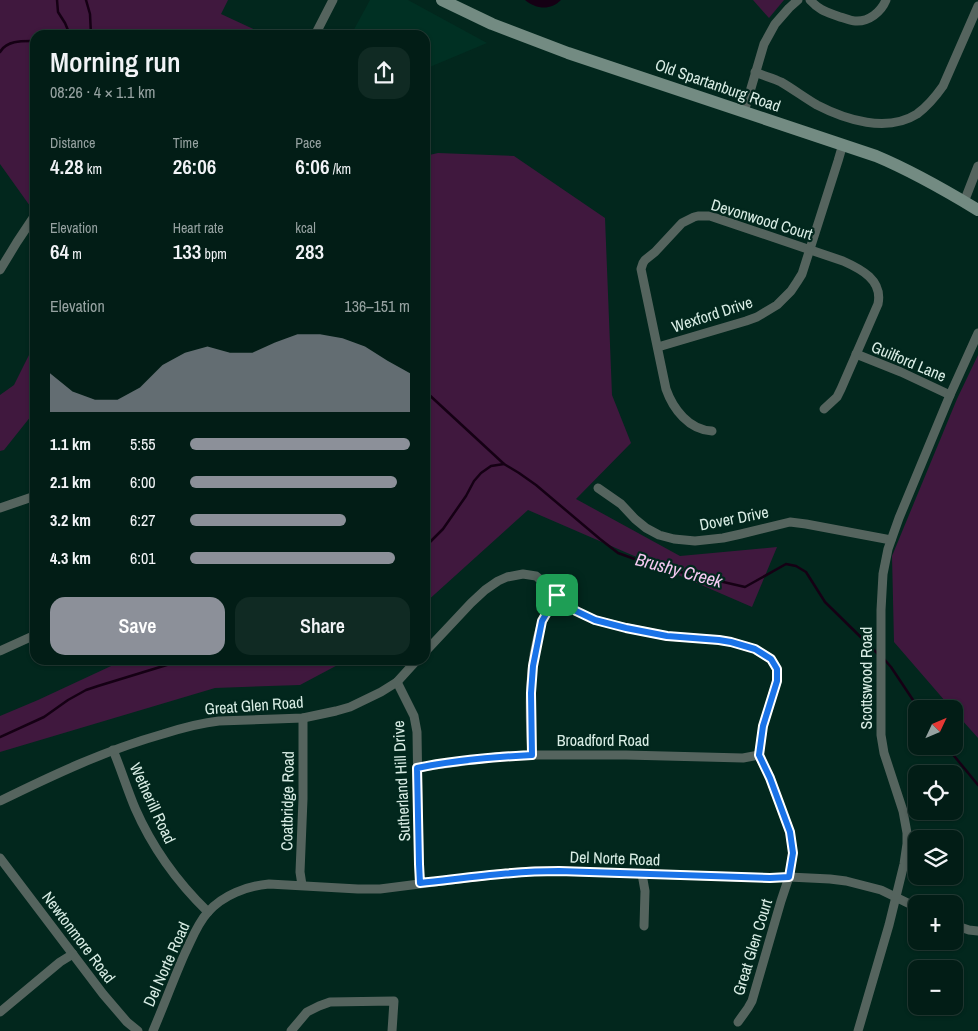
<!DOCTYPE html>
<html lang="en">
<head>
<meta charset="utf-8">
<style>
  body { margin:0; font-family:"Archivo Narrow",sans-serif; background:#102a23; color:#f1f3f6; height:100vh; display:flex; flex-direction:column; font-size:19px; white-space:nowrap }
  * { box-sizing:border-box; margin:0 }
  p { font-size:16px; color:#96a2a1 }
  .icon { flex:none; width:28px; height:28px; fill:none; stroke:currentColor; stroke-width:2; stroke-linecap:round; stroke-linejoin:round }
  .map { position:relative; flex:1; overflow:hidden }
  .drawer { position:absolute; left:30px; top:30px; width:400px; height:635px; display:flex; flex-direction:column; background:#021d16; border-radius:15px; box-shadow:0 1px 4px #0004,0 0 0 1px #233b35 }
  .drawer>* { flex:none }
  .needle { width:32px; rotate:46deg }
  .buttons { position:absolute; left:908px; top:700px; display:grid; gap:10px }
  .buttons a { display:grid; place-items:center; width:55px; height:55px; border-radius:10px; background:#021d16; box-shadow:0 1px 4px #0004,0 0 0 1px #233b35; font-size:25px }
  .pin { position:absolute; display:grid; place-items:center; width:42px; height:42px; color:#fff; margin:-21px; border-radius:10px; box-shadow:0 2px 8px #0006 }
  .round { display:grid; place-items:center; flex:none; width:52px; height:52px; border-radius:15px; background:#102a23 }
  .summary { display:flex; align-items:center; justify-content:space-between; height:85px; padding:0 20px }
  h1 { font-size:28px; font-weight:600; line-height:38px }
  .stats { display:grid; grid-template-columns:repeat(3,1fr); gap:8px; height:85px; padding:5px 20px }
  .stats div { display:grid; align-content:center }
  .stats b { font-size:21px; font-weight:600 }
  .stats small { font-size:14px; font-weight:400 }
  .stats p { font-size:14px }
  .chart { height:140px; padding:10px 20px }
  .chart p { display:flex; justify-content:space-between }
  .chart svg { width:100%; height:90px; margin-top:5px; fill:#8c9099; opacity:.7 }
  .action { display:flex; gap:10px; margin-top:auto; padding:10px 20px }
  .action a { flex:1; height:58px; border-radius:15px; background:#8c9099; color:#fff; font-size:20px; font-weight:600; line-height:58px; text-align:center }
  .action a+a { background:#102a23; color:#f1f3f6 }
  ul { padding:0 20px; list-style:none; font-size:16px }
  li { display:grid; grid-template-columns:80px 60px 1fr; align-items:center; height:38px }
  li i { height:12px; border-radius:6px; background:#8c9099 }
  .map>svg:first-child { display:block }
</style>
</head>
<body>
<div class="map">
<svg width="978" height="1031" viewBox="0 0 978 1031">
  <rect width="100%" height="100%" fill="#02271d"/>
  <!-- built -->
  <polygon fill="#003023" points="370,0 408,0 487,43 425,69 425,35 351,35"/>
  <!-- green -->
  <g fill="#40183e">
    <polygon points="0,0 228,0 221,14 266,35 35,35 35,213 0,164"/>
    <polygon points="753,0 784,0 769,18"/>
    <polygon points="438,153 514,156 605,218 612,395 631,443 576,499 680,556 777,547 752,607 528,510 425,603 425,156"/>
    <polygon points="35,343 35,411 4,450 0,451 0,395 14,385"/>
    <polygon points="978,355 978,738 954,711 954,709 952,709 894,642 892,556 957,399"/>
    <polygon points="124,660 347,660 300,685 215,688 0,752 0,716 38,700"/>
  </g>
  <!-- water -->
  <path fill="#150014" d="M525 0H561C550 11 536 9 525 0Z"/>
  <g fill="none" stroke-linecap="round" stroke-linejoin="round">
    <!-- stream -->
    <g stroke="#150014" stroke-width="2.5">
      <polyline points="57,0 58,12 65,23 70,35"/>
      <polyline points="86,0 90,14 91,35"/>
      <path d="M0 52C7 40 23 41 35 41"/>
      <polyline points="425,391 504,464 519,473 536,485 600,539 618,553 654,566 745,587 786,564 796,566 806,572 825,602 878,654"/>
      <polyline points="425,547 443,529 466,496 474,481 481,473 491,466 504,464"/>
      <polyline points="884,659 891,667 919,709"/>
      <polyline points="0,737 44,717 68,700 86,690 98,686 183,660"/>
      <polyline points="946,746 978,785"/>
    </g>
    <!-- street -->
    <g stroke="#55645e" stroke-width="9">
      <path d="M810 0C820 11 827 12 840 17 845 18 850 21 855 21 869 22 881 12 886 0"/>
      <polyline points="315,35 333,0"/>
      <path d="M755 72C764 76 773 78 781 82 793 89 805 98 817 105 846 120 887 133 917 114 928 106 936 96 943 86L978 6"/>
      <polyline points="744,112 764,44 775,24 789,8 798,0"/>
      <polyline points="964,202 978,166"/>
      <polyline points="0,270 17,242 35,215"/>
      <polyline points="658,347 746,321 757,317 777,305 791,291 797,282 802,274 838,161 843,144"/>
      <polyline points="856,354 901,372 950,395"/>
      <path d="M712 431C689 430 673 409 666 389L641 269 643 263 645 260 655 252 682 223 694 217 698 216H710L843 261C861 269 883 280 878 304L841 389 837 397 824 409"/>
      <polyline points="598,488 621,504 635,519 646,528 659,535 674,539 695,541 723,538 741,534 790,522 806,524 891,540"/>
      <polyline points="0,508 35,496"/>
      <polyline points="0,651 35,635"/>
      <polyline points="425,652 471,603 485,590 498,581 507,577 523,574 536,576 542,581 576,611 595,620 627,628 667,636 719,640 731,642 755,649 771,659 777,669 777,681 763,726 759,755 770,778 790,832 793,853 789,877 781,901 752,1001 748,1008 738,1022"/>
      <polyline points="397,682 414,716 417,732 419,864 420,883"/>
      <path d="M113 750C121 769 127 789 135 808 152 847 177 882 208 912"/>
      <path d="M532 755C529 711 528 664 542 622 546 612 552 603 557 595"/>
      <polyline points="417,768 429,766 503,756 532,755 626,755 743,758 759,755"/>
      <path d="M0 801C53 775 106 750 163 734 182 728 200 723 219 721L303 718 336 711 350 707 381 692 397 682 417 660"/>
      <polyline points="0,858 103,994 127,1022 138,1031"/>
      <polyline points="642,874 645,891 644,926"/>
      <polyline points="302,885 300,872 303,799 303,718"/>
      <polyline points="954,925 969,930 978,931"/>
      <polyline points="0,1012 60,962 73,954"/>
      <path d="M153 1031C164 1005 174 978 185 953 192 939 197 924 208 912 223 895 247 886 269 884L358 889H380L498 874 532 871H559L770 878 789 877 830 879 846 881 881 890 916 907"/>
      <polyline points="291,1031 307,1012 319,1006 330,1002 394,1001 392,1031"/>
      <polyline points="858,1031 889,925 904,864 907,844 907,833 903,811 884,753 881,735 881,610 883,574 888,549 899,518 950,395 978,333"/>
    </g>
    <!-- secondary -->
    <path stroke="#738b82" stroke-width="12" d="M442 0 492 24 568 53 876 156C912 171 945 190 978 210"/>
  </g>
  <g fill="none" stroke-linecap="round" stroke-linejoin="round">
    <defs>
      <path id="route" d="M557 595 576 611 595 620 626 628 667 636 719 640 731 642 755 649 771 659 777 669V681L763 726 759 755 770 778 790 832 793 853 789 877 770 878 559 871C512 871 467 878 420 883L419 864 417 768C454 760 494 757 532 755L531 693 533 666 542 621Z"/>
    </defs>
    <!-- route casing -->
    <use href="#route" stroke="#fff" stroke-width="10"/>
    <!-- route -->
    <use href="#route" stroke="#1a73e8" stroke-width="6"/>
  </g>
  <g text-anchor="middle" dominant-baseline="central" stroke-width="4.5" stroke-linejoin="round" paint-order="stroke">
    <!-- street labels -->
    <g font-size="16" fill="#d9ede5" stroke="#02271d">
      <text transform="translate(718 85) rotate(19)">Old Spartanburg Road</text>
      <text transform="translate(762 219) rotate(17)">Devonwood Court</text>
      <text transform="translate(712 314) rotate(-18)">Wexford Drive</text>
      <text transform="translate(909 361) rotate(23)">Guilford Lane</text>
      <text transform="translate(734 518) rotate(-11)">Dover Drive</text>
      <text transform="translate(866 678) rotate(-90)">Scottswood Road</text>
      <text transform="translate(254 705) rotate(-4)">Great Glen Road</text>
      <text x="603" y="740">Broadford Road</text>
      <text transform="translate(401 781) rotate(-93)">Sutherland Hill Drive</text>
      <text transform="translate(287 801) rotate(-89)">Coatbridge Road</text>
      <text transform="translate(153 803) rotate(65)">Wetherill Road</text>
      <text transform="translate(615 858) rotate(2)">Del Norte Road</text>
      <text transform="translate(79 937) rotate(53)">Newtonmore Road</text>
      <text transform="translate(752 947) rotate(-73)">Great Glen Court</text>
      <text transform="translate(166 964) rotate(-66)">Del Norte Road</text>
    </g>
    <!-- water labels -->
    <g font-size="18" font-style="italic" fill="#f6c9f2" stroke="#02271d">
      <text transform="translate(679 570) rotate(15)">Brushy Creek</text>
    </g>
  </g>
</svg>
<div class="buttons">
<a><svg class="needle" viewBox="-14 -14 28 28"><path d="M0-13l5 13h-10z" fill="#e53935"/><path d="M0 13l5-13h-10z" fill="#96a2a1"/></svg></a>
<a><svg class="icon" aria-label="locate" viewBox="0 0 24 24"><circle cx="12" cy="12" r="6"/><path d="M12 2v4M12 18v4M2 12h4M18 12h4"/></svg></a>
<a><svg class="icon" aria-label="layers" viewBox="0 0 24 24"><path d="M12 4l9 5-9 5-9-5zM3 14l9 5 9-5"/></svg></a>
<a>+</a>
<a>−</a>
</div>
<div class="pin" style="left:557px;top:595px;background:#1e9e55"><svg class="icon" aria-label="arrive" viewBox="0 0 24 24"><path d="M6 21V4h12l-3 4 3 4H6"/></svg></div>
<section class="drawer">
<div class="summary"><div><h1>Morning run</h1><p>08:26 · 4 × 1.1 km</p></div><a class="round"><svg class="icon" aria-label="share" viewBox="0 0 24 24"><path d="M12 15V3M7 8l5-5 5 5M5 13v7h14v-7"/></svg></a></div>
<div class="stats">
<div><p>Distance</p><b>4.28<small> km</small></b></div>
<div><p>Time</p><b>26:06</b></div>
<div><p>Pace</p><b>6:06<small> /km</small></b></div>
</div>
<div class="stats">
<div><p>Elevation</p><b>64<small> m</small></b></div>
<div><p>Heart rate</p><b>133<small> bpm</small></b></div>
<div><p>kcal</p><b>283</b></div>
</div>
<div class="chart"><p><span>Elevation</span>136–151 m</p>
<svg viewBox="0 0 160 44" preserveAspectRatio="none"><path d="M0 44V25L10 34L20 38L30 38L40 32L50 21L60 15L70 12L80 15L90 15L100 10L110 6L120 6L130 8L140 12L150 19L160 25V44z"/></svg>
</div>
<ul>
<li><b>1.1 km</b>5:55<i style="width:100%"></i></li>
<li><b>2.1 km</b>6:00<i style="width:94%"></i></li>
<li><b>3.2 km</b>6:27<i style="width:71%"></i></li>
<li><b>4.3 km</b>6:01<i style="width:93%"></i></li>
</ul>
<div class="action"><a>Save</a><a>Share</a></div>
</section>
</div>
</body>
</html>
